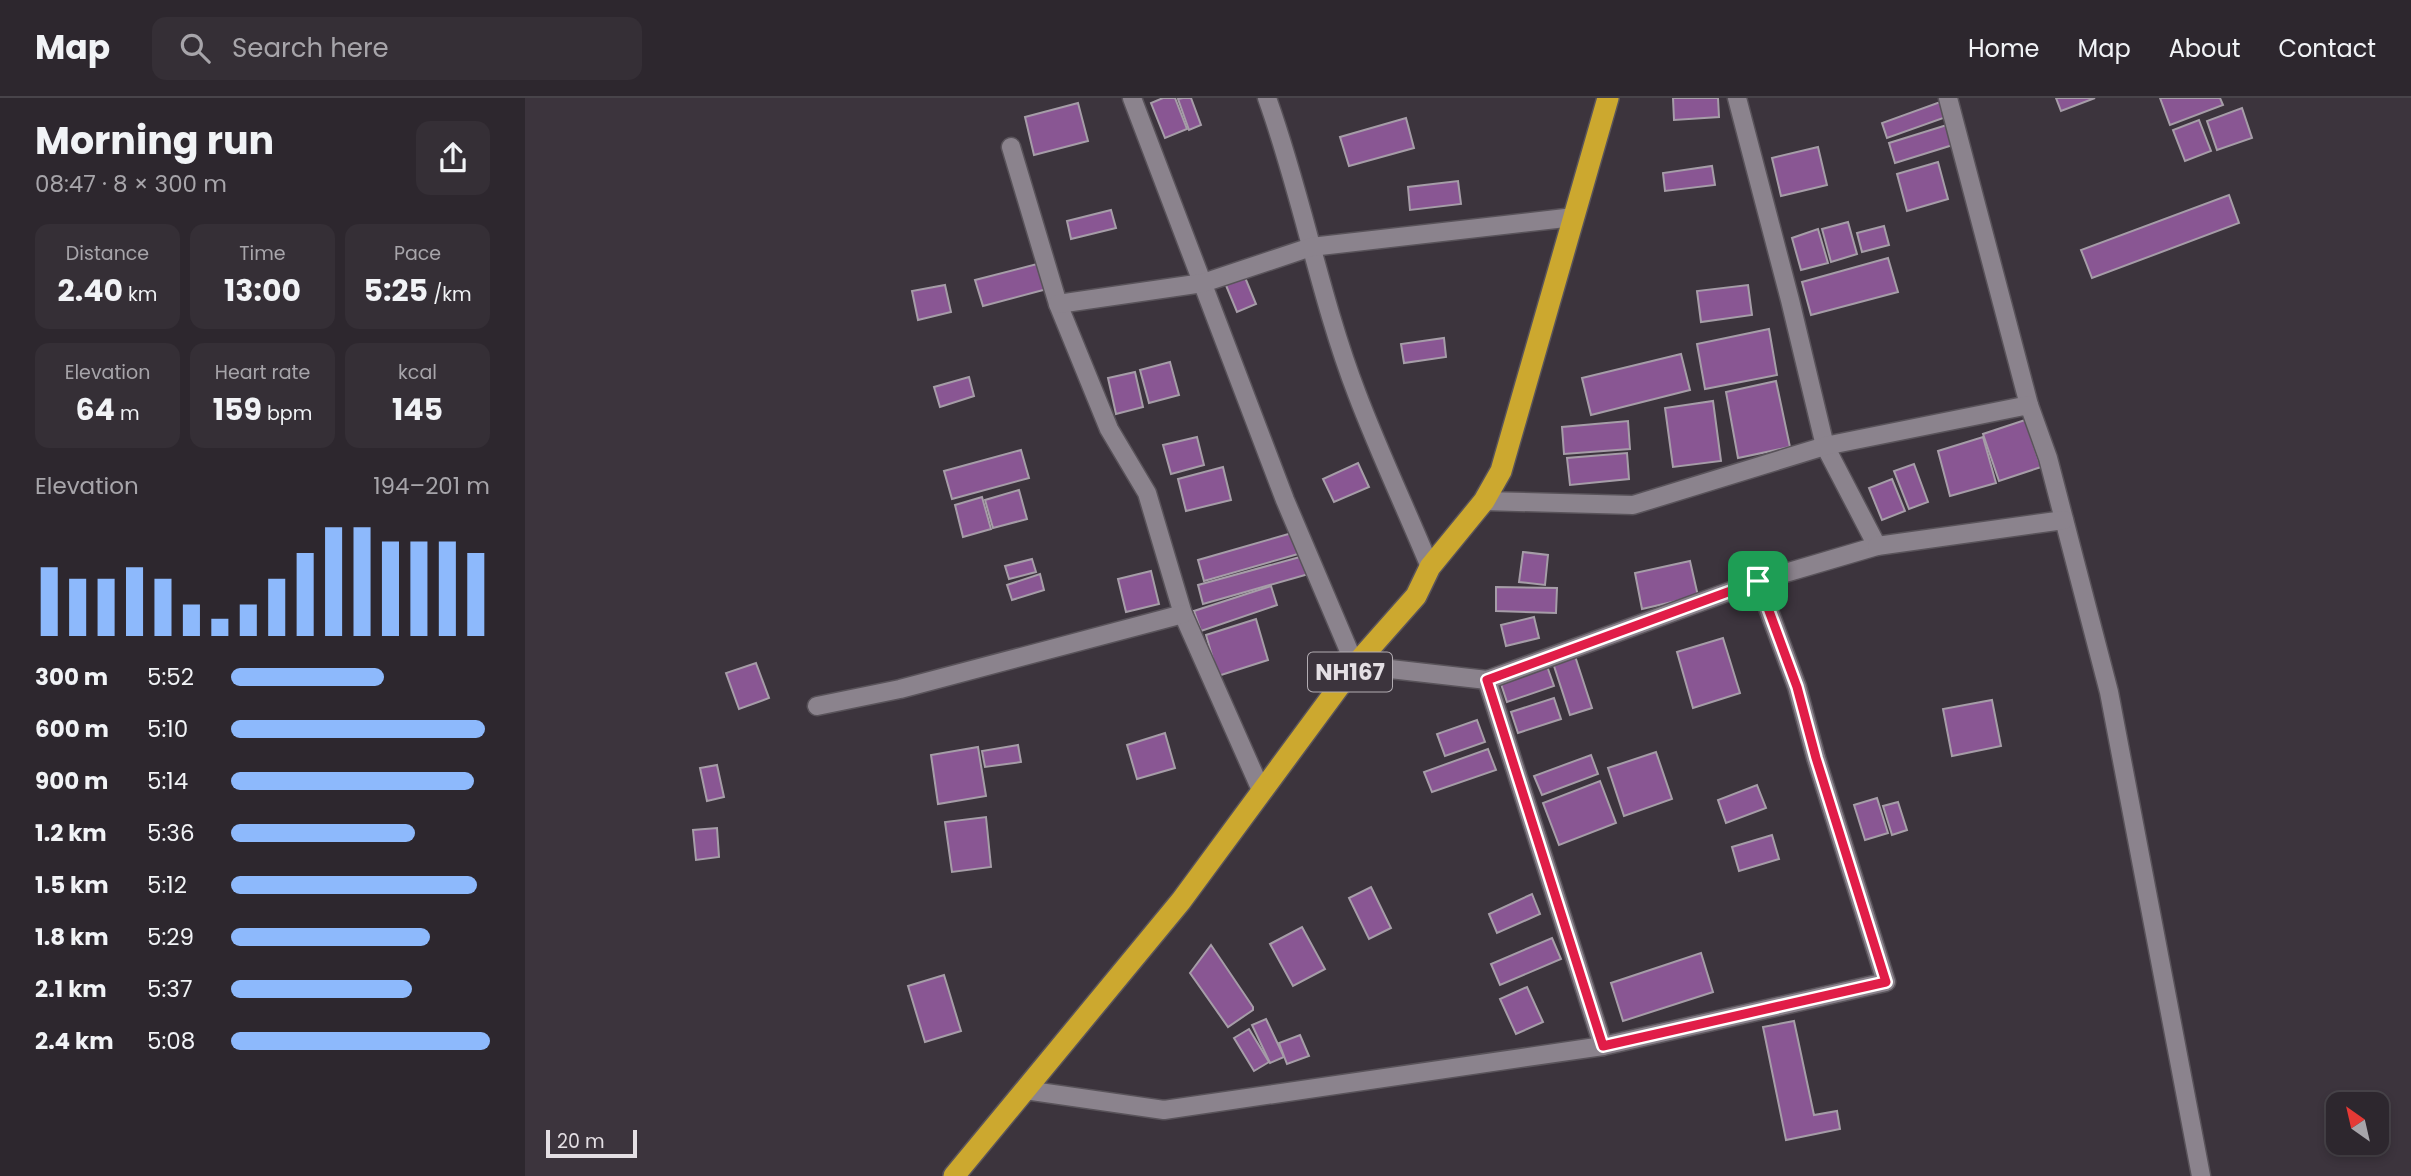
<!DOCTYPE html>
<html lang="en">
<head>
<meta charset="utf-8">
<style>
  body { margin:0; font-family:Poppins,sans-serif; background:#352f36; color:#f1f3f6; height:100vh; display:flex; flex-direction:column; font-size:26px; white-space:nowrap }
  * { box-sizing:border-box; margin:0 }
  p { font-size:23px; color:#a7a5aa }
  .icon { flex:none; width:38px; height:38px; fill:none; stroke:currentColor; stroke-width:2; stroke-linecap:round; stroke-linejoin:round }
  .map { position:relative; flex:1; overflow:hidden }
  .drawer { display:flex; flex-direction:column; background:#2d272e; width:525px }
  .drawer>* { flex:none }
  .needle { width:46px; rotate:326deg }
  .fabs { position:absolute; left:1801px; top:994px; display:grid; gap:14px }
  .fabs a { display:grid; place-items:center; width:63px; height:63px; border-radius:14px; background:#2d272e; box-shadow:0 4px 10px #0003,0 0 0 2px #48444a; font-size:35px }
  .scale { position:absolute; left:21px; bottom:18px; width:91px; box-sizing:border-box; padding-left:7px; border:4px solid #e4dfe4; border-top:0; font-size:19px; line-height:24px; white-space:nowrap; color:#e4dfe4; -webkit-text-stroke:5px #3c343d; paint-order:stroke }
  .pin { position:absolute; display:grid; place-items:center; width:60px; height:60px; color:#fff; margin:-30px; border-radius:14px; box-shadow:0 4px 10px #0006 }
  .round { display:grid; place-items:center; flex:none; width:74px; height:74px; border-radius:14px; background:#352f36 }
  .overview { display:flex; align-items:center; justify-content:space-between; height:119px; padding:0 35px }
  h1 { font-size:38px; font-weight:700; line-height:52px }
  .metrics { display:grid; grid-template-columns:repeat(3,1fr); gap:10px; height:119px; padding:7px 35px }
  .metrics div { display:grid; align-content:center; border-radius:14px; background:#352f36; text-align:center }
  .metrics b { font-size:30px; font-weight:700 }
  .metrics small { font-size:19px; font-weight:400 }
  .metrics p { font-size:19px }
  .chart { height:196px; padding:14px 35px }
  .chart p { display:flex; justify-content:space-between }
  .chart svg { width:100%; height:126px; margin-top:7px; stroke:#8db9fc; stroke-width:6 }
  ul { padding:0 35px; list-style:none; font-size:23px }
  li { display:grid; grid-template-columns:112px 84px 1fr; align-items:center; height:52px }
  li i { height:18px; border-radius:9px; background:#8db9fc }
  header { display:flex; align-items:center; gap:42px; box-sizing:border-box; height:98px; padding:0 35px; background:#2d272e; border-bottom:2px solid #48444a }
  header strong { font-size:33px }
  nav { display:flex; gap:38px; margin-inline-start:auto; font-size:24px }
  .search { width:490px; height:63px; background:#352f36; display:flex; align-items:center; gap:18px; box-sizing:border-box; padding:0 24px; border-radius:14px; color:#a7a5aa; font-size:26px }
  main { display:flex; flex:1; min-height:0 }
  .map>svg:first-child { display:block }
</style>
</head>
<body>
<header>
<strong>Map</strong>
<div class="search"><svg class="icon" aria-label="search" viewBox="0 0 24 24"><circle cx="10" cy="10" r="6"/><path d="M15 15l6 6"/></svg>Search here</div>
<nav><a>Home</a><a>Map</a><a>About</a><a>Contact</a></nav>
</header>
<main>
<section class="drawer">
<div class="overview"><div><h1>Morning run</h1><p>08:47 · 8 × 300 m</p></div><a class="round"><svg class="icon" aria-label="share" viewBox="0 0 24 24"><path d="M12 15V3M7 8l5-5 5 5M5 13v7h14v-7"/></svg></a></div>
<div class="metrics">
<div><p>Distance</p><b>2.40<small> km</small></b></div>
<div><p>Time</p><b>13:00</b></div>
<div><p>Pace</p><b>5:25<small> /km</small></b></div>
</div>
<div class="metrics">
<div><p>Elevation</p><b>64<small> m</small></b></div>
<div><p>Heart rate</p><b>159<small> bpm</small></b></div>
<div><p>kcal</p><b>145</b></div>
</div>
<div class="chart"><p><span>Elevation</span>194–201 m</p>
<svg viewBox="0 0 160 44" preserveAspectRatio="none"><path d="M5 44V20M15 44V24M25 44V24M35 44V20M45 44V24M55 44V33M65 44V38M75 44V33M85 44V24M95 44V15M105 44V6M115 44V6M125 44V11M135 44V11M145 44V11M155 44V15"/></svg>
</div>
<ul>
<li><b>300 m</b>5:52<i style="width:59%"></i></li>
<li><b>600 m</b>5:10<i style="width:98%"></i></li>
<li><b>900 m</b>5:14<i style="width:94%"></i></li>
<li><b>1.2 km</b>5:36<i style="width:71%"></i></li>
<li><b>1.5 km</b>5:12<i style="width:95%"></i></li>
<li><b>1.8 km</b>5:29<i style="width:77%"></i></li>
<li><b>2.1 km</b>5:37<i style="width:70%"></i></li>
<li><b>2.4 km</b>5:08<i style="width:100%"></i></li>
</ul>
</section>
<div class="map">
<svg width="1886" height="1078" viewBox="0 0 1886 1078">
  <rect width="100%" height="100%" fill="#3c343d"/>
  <!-- building -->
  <g fill="#895693" stroke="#a69da8" stroke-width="2">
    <polygon points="638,0 650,0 662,31 640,40 626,5"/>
    <polygon points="658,0 666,0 676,27 664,32 653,1"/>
    <polygon points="1148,0 1193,0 1194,19 1149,22"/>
    <polygon points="1531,0 1570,0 1536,13"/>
    <polygon points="1635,0 1695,0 1698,7 1645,27"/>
    <polygon points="1418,3 1424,18 1362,40 1357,25"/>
    <polygon points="553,5 563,43 509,57 500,19"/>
    <polygon points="1717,10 1727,40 1692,52 1682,23"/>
    <polygon points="881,20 889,50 824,68 815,39"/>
    <polygon points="1674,22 1686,53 1660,63 1648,32"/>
    <polygon points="1425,26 1431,46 1370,65 1364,45"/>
    <polygon points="1293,49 1302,87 1256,98 1247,60"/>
    <polygon points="1413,64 1423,101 1382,113 1372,76"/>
    <polygon points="1187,68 1190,87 1140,93 1138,75"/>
    <polygon points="933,83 936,106 885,112 883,89"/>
    <polygon points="1704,97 1714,125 1567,180 1556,152"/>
    <polygon points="586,112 591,130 546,141 542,123"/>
    <polygon points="1323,124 1332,156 1306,164 1297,131"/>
    <polygon points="1359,128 1364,147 1337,154 1332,135"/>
    <polygon points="1293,131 1303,165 1276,172 1267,140"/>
    <polygon points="1363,160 1373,194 1286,217 1277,184"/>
    <polygon points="516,165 522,191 458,208 450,182"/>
    <polygon points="719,177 731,206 712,214 700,185"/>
    <polygon points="420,187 426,214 393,222 387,193"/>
    <polygon points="1223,187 1227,217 1176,224 1172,193"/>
    <polygon points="1244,231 1252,277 1180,291 1172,246"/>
    <polygon points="919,240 921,259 879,265 876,246"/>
    <polygon points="1156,256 1165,292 1066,317 1057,280"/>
    <polygon points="645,264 654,297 624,305 615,272"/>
    <polygon points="610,274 618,309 591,316 583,280"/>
    <polygon points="444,279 449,298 415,309 409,289"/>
    <polygon points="1251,283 1265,349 1213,360 1201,294"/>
    <polygon points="1188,303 1196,363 1148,369 1140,310"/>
    <polygon points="1500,322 1516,369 1474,383 1458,336"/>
    <polygon points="1103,323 1105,351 1039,356 1037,329"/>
    <polygon points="672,339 679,367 646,376 638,347"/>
    <polygon points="1458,339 1471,385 1425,398 1413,353"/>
    <polygon points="496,352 504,380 427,401 419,373"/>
    <polygon points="1102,355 1104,381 1045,387 1042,360"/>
    <polygon points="833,365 844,389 809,404 798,381"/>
    <polygon points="1389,366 1403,404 1384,411 1369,373"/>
    <polygon points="698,369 706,402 661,413 653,381"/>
    <polygon points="1367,381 1380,413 1357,422 1344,390"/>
    <polygon points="494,392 502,421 468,430 460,402"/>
    <polygon points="457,399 466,431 438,439 430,407"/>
    <polygon points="767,435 773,456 679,483 673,462"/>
    <polygon points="998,454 1023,457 1020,487 994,484"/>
    <polygon points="782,457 787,475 678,506 673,487"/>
    <polygon points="507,461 511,474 484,481 480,468"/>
    <polygon points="1165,463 1173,498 1117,511 1110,475"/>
    <polygon points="626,473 634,506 601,514 593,481"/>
    <polygon points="515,476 519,492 487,502 482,487"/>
    <polygon points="746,488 752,507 676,533 669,513"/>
    <polygon points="971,489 1032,490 1031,515 971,513"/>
    <polygon points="1009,519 1014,540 981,548 976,527"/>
    <polygon points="731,521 743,562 693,578 681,537"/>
    <polygon points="1198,540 1215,595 1168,610 1152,554"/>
    <polygon points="1050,558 1067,610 1045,617 1028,565"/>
    <polygon points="231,565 244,600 214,611 201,575"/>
    <polygon points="1022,568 1029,588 982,604 975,583"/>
    <polygon points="1029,600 1036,621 993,635 986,614"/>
    <polygon points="1467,602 1476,648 1427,658 1418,611"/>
    <polygon points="952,622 960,644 920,658 912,636"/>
    <polygon points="640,635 650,670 612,681 602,647"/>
    <polygon points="493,647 496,664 460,669 457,653"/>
    <polygon points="453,649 461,698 413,706 406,657"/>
    <polygon points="963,651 971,672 907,694 899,674"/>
    <polygon points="1131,654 1147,701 1099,718 1083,670"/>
    <polygon points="1066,657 1073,676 1017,697 1009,678"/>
    <polygon points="192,667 199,699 182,703 175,670"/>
    <polygon points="1075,683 1091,725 1034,747 1018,705"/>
    <polygon points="1232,687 1241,710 1201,725 1193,702"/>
    <polygon points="1352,700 1363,735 1340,742 1329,707"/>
    <polygon points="1373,704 1382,732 1367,737 1358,708"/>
    <polygon points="461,719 466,769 427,774 420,724"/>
    <polygon points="192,730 194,759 171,762 168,732"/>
    <polygon points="1247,737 1254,761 1214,773 1207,749"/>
    <polygon points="846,789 866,830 844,841 824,800"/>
    <polygon points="1007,796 1015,816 972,835 964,816"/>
    <polygon points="777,829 800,871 768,888 745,846"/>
    <polygon points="1027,840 1036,861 975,887 966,866"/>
    <polygon points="686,847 728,909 728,912 703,929 665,875"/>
    <polygon points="1176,855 1188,894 1098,923 1086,885"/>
    <polygon points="419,877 436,933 400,944 383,888"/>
    <polygon points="1002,889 1018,924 991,936 975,901"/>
    <polygon points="741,921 759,959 745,965 727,927"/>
    <polygon points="1269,923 1289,1017 1312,1013 1315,1031 1261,1042 1238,929"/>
    <polygon points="724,931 744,964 729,973 709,940"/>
    <polygon points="775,937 784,958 762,966 754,945"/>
  </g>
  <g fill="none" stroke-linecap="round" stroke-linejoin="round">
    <defs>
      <g id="street">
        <polyline points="607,0 760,402 830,567 962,582 1233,483 1352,448 1300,348 1265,202 1212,0"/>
        <path d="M742 0C777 97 795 200 832 296 854 354 881 411 905 469"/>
        <polyline points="1423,0 1504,307"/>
        <polyline points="486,49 533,206 584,331 622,395 658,516 736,692"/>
        <polyline points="533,206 678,185 786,149 1049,119"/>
        <polyline points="959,403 1108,407 1300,348 1504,307 1523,360 1584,594 1676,1078"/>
        <polyline points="1352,448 1539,422"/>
        <polyline points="962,582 1078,948"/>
        <polyline points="292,608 375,591 658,516"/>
        <polyline points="500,992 639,1012 1078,948 1361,884 1291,660 1272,589 1233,483"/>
      </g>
      <polyline id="highway" points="429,1078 656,803 830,567 891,498 905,469 959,403 976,373 1083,0"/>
    </defs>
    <!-- street casing -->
    <use href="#street" stroke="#59535a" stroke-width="21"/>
    <!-- highway casing -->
    <use href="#highway" stroke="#59535a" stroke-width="24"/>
    <!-- street -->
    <use href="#street" stroke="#8b838d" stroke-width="18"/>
    <!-- highway -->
    <use href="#highway" stroke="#cca82f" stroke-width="21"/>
  </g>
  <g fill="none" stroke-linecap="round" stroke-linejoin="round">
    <defs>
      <polygon id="route" points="1233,483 1272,589 1291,660 1361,884 1078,948 962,582"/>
    </defs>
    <!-- route casing -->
    <use href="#route" stroke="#fff" stroke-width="14"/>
    <!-- route -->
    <use href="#route" stroke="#e11d48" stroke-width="9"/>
  </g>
  <g text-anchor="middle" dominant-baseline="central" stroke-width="5" stroke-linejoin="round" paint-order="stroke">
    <!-- shield labels -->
    <rect fill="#3c343d" stroke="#b2acb2" stroke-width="2" x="783" y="554.5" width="84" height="39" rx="5"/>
    <g font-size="23" font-weight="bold" fill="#e4dfe4">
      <text x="825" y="574">NH167</text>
    </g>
  </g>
</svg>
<div class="fabs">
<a><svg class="needle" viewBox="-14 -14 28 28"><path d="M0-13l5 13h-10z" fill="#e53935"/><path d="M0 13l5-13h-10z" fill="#a7a5aa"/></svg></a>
</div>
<div class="scale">20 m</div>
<div class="pin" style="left:1233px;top:483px;background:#1e9e55"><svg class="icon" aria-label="arrive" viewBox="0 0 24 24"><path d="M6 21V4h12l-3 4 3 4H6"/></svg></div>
</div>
</main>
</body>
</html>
